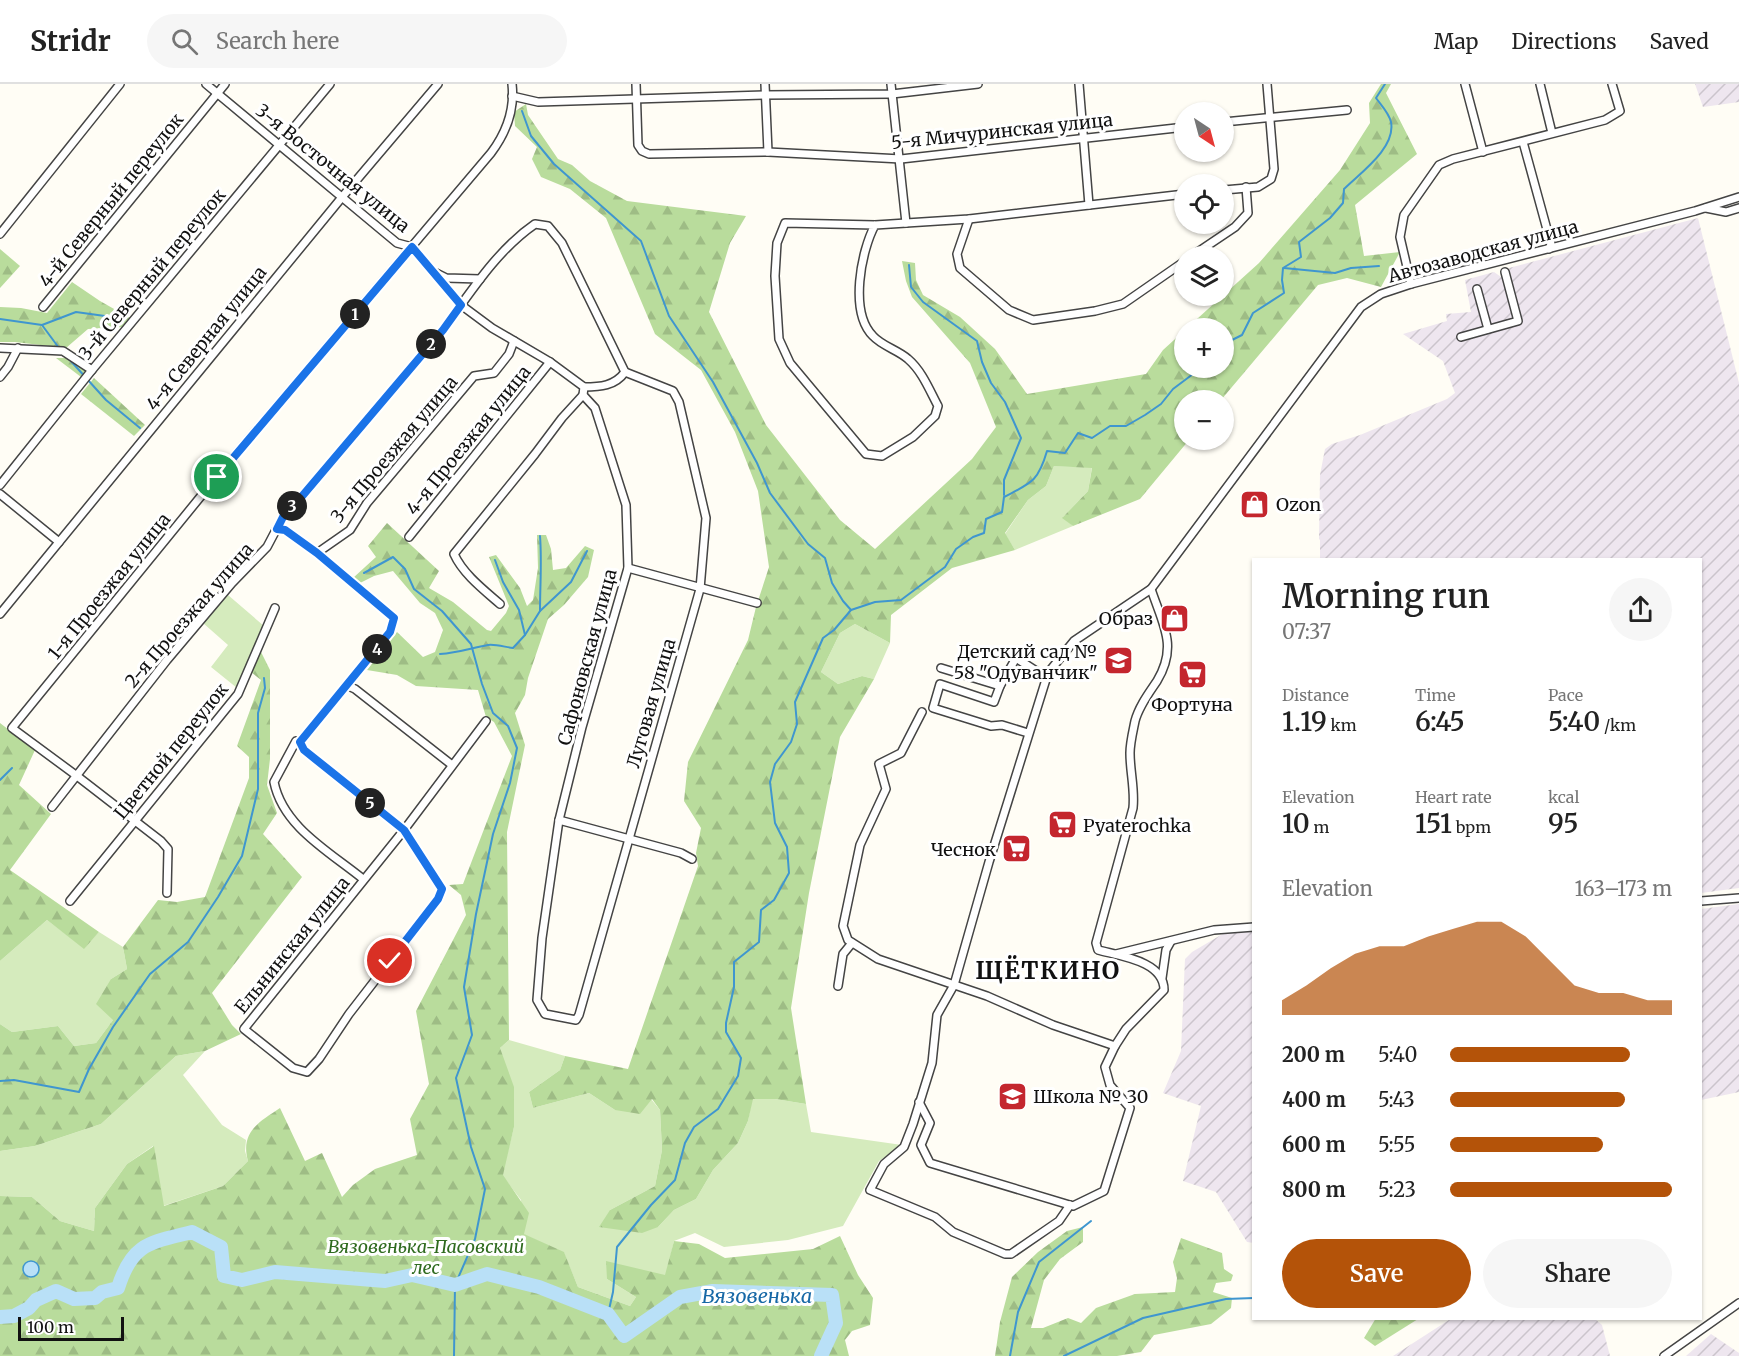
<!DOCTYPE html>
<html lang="en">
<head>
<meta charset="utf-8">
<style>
  body { margin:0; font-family:Merriweather,serif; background:#f6f6f6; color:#222; height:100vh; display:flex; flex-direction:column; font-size:22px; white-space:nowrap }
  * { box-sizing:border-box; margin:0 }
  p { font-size:20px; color:#767676 }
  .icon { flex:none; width:33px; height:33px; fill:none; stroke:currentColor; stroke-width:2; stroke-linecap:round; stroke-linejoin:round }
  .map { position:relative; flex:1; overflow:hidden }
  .side { position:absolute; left:1252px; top:474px; width:450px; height:762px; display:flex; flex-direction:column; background:#fff; border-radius:0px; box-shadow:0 2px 4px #0004 }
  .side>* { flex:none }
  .needle { width:39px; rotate:144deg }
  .controls { position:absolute; left:1174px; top:18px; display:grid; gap:12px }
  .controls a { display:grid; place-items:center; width:60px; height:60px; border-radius:50%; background:#fff; box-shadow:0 2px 4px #0004; font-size:30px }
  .scale { position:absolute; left:18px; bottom:15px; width:106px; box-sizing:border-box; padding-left:6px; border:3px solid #111; border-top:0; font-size:16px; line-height:21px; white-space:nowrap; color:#111; -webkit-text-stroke:4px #fff; paint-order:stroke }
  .pin { position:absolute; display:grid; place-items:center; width:51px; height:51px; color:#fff; margin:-26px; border:3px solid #fff; border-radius:50%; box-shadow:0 2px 6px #0007 }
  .km { position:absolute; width:30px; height:30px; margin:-15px; border-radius:50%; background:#222; color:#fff; font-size:16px; line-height:30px; text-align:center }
  .round { display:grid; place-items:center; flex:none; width:63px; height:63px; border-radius:32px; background:#f6f6f6 }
  .headline { display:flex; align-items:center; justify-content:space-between; height:102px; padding:0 30px }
  h1 { font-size:33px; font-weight:600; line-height:45px }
  .stats { display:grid; grid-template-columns:repeat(3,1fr); gap:9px; height:102px; padding:6px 30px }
  .stats div { display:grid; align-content:center }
  .stats b { font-size:26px; font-weight:600 }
  .stats small { font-size:16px; font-weight:400 }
  .stats p { font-size:16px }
  .chart { height:168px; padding:12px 30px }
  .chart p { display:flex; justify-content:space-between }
  .chart svg { width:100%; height:108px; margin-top:6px; fill:#b45309; opacity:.7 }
  .cta { display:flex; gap:12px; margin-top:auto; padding:12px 30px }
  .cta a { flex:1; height:69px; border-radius:36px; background:#b45309; color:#fff; font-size:24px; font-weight:600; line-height:69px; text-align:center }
  .cta a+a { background:#f6f6f6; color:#222 }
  ul { padding:0 30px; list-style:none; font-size:20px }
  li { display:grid; grid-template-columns:96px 72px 1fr; align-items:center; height:45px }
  li i { height:15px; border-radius:8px; background:#b45309 }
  header { display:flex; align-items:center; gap:36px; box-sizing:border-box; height:84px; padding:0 30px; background:#fff; border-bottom:2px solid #e0e0e0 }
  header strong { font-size:28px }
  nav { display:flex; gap:33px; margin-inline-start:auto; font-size:21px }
  .search { width:420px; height:54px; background:#f6f6f6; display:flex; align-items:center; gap:15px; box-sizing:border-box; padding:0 21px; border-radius:33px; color:#767676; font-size:22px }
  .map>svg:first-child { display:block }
</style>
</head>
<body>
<header>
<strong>Stridr</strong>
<div class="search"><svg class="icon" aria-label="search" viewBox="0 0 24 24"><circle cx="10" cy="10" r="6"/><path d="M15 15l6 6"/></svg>Search here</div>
<nav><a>Map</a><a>Directions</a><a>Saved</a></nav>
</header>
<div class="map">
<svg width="1739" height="1272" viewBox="0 0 1739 1272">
  <defs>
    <pattern id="industrial-furrows" width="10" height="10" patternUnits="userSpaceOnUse" patternTransform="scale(1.5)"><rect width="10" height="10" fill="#eee6ef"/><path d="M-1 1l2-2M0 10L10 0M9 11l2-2" fill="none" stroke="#cbc4cc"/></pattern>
    <pattern id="forest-firs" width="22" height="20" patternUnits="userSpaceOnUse" patternTransform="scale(1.5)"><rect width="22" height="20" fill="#b9dc9c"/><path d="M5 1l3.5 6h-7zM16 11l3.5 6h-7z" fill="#9ebc85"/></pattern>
  </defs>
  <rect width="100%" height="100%" fill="#fffdf5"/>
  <!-- industrial -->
  <g fill="url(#industrial-furrows)">
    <polygon points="1695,0 1739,0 1739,18 1703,23"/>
    <polygon points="1698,134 1739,299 1739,804 1701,809 1701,476 1320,475 1320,456 1319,455 1320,391 1325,365 1332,360 1360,351 1447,315 1455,309 1443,277 1403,250 1447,237 1446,230 1471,228 1465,196 1494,188 1504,195 1509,214 1516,213 1509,184"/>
    <polygon points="1739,820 1739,1008 1701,1016 1701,825"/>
    <polygon points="1226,848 1254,848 1254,1159 1247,1158 1216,1108 1183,1097 1201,1022 1163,1009 1181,967 1185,875 1192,868"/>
    <polygon points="1452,1234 1595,1235 1602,1241 1610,1272 1393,1272"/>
    <polygon points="1711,1250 1739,1269 1739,1272 1686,1272"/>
  </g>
  <!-- grass -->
  <g fill="#d5ebbd">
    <polygon points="1054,382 1092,383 1088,407 1063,433 1073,442 1015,466 1005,450 1028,416 1046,402"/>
    <polygon points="228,511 264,542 237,604 211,583 228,561 203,539"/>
    <polygon points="855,540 890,559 874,595 862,592 838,600 821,588 840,549"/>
    <polygon points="47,836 84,864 99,848 123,863 127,885 111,895 113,936 96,959 74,962 58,942 12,948 0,940 0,877"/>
    <polygon points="509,956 565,972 560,986 529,1008 533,1024 589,1009 615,1026 651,1015 660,1026 662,1066 655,1102 610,1126 658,1143 674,1126 696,1115 713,1086 738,1059 748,1037 752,1015 775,1015 806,1020 811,1048 902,1061 879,1077 843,1142 788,1156 724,1163 695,1149 674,1157 666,1191 607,1195 636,1213 630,1222 578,1203 564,1169 523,1150 521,1116 502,1091 514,1043 500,964"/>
    <polygon points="205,967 183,991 222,1041 246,1056 245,1067 248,1077 223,1102 163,1122 153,1062 127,1080 95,1124 94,1147 60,1137 32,1113 0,1112 0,1067 35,1062 101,1040 176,972"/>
  </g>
  <!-- forest -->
  <g fill="url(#forest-firs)">
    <polygon points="1381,0 1391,0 1386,9 1417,70 1355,121 1364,172 1400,168 1381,203 1347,194 1318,201 1221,316 1185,316 1185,356 1189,356 1140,415 1073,442 1062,434 1088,407 1092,384 1054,382 1046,402 1028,416 1005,449 1015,466 952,484 891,531 890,559 855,540 840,549 821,588 838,600 862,592 874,595 840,653 809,809 791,924 806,1020 775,1015 753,1015 748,1037 738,1059 713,1086 696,1115 674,1126 658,1143 642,1149 599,1143 610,1126 655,1102 662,1066 660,1026 652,1015 640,1030 615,1026 589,1009 533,1024 529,1008 560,986 565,972 628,985 698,782 696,769 701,744 684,717 688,678 748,556 756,523 769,483 758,407 735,348 701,286 655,250 606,134 570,105 541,93 532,75 537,63 515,42 514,28 526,20 528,31 558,75 572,81 590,97 627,117 746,132 730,159 709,228 766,341 840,436 875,465 972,375 996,343 970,279 912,213 906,197 902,177 915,179 916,196 923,211 960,233 995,265 1027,310 1146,290 1163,266 1185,246 1185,284 1224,284 1224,244 1187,244 1259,179 1340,86 1370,39 1369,19"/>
    <polygon points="0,165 20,182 0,204"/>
    <polygon points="72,198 100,217 130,234 124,243 88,245 66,264 15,258 0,258 0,223 21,224 47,229"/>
    <polygon points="56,274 71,274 88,286 81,293"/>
    <polygon points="94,294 145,341 134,352 81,310"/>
    <path d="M387 439 439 487 429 504 453 518 487 546 491 547 506 529 509 522 489 473 496 471 520 504 527 522 533 516 538 484 537 451H546L551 465 553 486 566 484 585 462 594 466 588 493 564 521 548 535 528 594 525 611 515 629 525 661 507 748 509 956 500 964 514 1003V1043L503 1091 529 1129 524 1150 564 1168 578 1203 630 1222 636 1213 607 1195 606 1177 665 1191 674 1157 699 1160 725 1174 813 1165 840 1152 858 1191 873 1214 870 1241 852 1247 845 1256 849 1272H0V1112L32 1113 60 1137 94 1147 95 1124 127 1080 154 1062 164 1122 223 1102 248 1077C240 1048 259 1038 280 1024L305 1077 322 1069 342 1113 353 1101 375 1085 417 1071 410 1035 429 1000 416 927 466 831 461 811 449 801 463 800 512 672 494 638 486 633 478 606 416 602 397 591 367 586 397 548 423 573 435 568 443 546 435 529 420 519 393 487 374 492 360 499 353 494 376 473 368 462Z"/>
    <polygon points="261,568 270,586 270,675 267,701 277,729 263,750 302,793 212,909 232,941 241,950 205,967 176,972 101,1040 35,1062 0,1067 0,940 12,948 58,942 74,962 96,959 113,936 96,920 111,895 127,885 123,863 158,816 177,818 205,813 249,694 249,673 237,662 261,596 251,588"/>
    <polygon points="0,639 35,666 19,701 51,730 10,786 99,848 84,865 47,836 0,877"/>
    <polygon points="1083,1143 1083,1158 1060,1175 1044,1196 1031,1244 1043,1244 1068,1234 1081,1239 1096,1224 1135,1210 1175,1208 1177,1194 1173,1178 1181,1154 1222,1169 1224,1185 1233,1191 1231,1197 1216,1199 1213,1208 1232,1214 1231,1224 1211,1240 1154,1251 1141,1268 1117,1272 995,1272 1000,1238 1012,1193 1038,1168 1067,1147"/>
    <polygon points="1376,1234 1418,1234 1418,1235 1375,1262 1364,1254"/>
  </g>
  <!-- water -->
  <circle fill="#b9e0f7" stroke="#3f96cf" stroke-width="1.5" cx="31" cy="1185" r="8"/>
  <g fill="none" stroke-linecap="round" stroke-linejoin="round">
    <!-- stream -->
    <g stroke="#3f96cf" stroke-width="2">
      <polyline points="522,27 531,52 554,80 641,157 669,232 713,298 757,379 770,409 808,460 825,474 832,499 843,517 851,526"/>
      <polyline points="909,181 911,203 923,218 977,257 982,278 991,299 1005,318 1021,354 1004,396 1004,411"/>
      <polyline points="1284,184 1335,189 1351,184 1379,182"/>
      <polyline points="0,235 42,241 76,228 112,233"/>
      <polyline points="42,241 59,264"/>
      <path d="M1224 260 1242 251 1253 229 1284 209 1282 196 1283 184 1301 173 1299 158 1330 134 1343 119 1344 105C1360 89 1396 64 1391 38 1389 29 1381 21 1376 14L1385 0"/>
      <polyline points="69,275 106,316 140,344"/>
      <path d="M540 452C542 477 540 502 540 527"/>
      <polyline points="364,489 393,473 405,485 414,505 442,527 471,560 482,600 493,629 508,642 517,664 510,699 493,750 476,830 464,903 472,951 456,994 471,1063 485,1105 475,1155 455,1201 454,1272"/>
      <polyline points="525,551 540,527 571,498 587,467"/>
      <path d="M440 570C458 569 471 564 488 561 495 560 505 563 513 564L525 551 519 526 503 498 495 476"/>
      <polyline points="0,696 12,684"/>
      <polyline points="0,997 14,996 79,1008 89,985 113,943 150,890 188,858 218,813 242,772 258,705 258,629 265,604 264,594"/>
      <path d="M608 1230 613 1208 617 1163 651 1121 675 1096 685 1059 694 1043 718 1025 738 992 741 974 726 948V939L734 903V878L759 858 761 826 774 816 789 789 787 763 775 739 770 698 775 680 791 658 797 640 795 618 823 554 834 546 851 526 875 518 901 516 945 483 956 465 973 453 984 449 986 435 1002 428 1004 413C1031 399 1038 398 1047 367L1065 369 1078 349 1092 354 1110 342H1126L1145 331 1161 320 1173 305 1201 284"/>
      <polyline points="1010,1272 1018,1228 1039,1178 1091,1137"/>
      <polyline points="1064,1272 1143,1234 1226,1215 1254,1214"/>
    </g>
    <!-- river -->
    <path stroke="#b9e0f7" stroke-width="14" d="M0 1233 14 1232 29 1224 36 1216 56 1207 74 1215 95 1214 102 1208 118 1204C132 1159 149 1159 192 1148L221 1163 224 1192 242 1196 275 1188 385 1197 412 1191 455 1201 487 1190 539 1203 608 1230 624 1252 680 1213 713 1207 832 1211 836 1239 821 1272"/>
    <defs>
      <g id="minor">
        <polyline points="636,0 638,61 642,67 649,70 768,68 901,75 1185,43"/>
        <polyline points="765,0 768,68"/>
        <polyline points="891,0 906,139"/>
        <polyline points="1079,0 1089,121"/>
        <polyline points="1465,0 1483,68"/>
        <polyline points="1540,0 1552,49"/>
        <polyline points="512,12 538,18 765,11 892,10 978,0"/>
        <polyline points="1224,38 1347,26"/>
        <polyline points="1523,58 1551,160 1549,165"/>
        <polyline points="1224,106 1258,103 1271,95 1274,85 1267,0"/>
        <polyline points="1706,124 1726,128 1739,124"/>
        <polyline points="969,135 957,170 960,184 1009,226 1033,236 1095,227 1123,220 1185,177"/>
        <path d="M875 141C861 167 849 228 873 252 882 262 898 266 908 275 922 287 929 305 938 322L935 332 913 353 882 372 866 370 790 279 779 255 775 192 777 159 785 139 875 141 969 135 1185 110"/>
        <polyline points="0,150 120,0"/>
        <polyline points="1192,172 1235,143 1248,129 1246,103"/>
        <polyline points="436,189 446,194 480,195"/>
        <polyline points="1411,200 1400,153 1404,131 1439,81 1453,75 1605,36 1620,27 1612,0"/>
        <polyline points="1477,205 1488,245"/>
        <polyline points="43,223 225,0"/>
        <polyline points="1461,253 1518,237 1505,188"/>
        <polyline points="0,264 63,267 92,286"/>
        <polyline points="0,293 8,283 18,264"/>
        <path d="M584 303C600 303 615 302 625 288"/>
        <polyline points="0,401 92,286 330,0"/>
        <polyline points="0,410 59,458"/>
        <polyline points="277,445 285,446 317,469 394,534 390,548 300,658"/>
        <polyline points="409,453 550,278"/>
        <polyline points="317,469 350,446 367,419 474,292 494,289 509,270 514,257"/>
        <polyline points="628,484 757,519"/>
        <path d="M500 520C484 506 463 490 454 470L535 370 562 334 583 311"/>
        <polyline points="0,530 343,112 438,0"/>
        <polyline points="941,584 1000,602"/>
        <polyline points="346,601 355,605 452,681"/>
        <path d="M922 628 901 669 879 680 886 705 860 761 843 842 848 856 878 875 987 912 1053 941 1115 962 1126 945 1164 906C1164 877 1120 872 1098 866L1096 859 1133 724C1135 705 1130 688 1130 669 1130 659 1133 647 1135 637 1139 622 1149 609 1157 597 1178 562 1163 541 1151 505"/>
        <polyline points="1028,649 1002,641 991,642 933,624 940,600 994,618 1000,602 1016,574 1047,594"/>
        <polyline points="300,658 304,666 404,746 442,805 438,815 349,930 319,975 307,988 293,984 244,945 404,746 486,637"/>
        <path d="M300 658 296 657 274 698C283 743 330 768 363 795"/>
        <path d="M52 723 167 576 232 499 267 463 286 427 298 417 443 246C470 209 497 166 535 140L548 142 562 159 625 288 673 307 679 318 706 434 700 505 579 931 576 936 545 930 537 916 542 854 559 736 582 643 628 484 626 421 595 324 583 311 584 303 550 278 492 244 461 221 412 163 397 159 206 0"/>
        <polyline points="559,736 681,769 692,775"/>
        <path d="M167 809 168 765 161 757 77 692 12 644 219 390 491 69C506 49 515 26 512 0"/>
        <polyline points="70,817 238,610 275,524"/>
        <polyline points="1701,817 1739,814"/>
        <polyline points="1116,870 1214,846 1254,843"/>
        <polyline points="1162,894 1166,866 1171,857"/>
        <polyline points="838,902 843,870 852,859"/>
        <polyline points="919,1018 930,1039 921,1061 930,1079 1073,1122 1104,1107 1130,1024 1110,1001 1105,983 1115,962"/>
        <polyline points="1070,1121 1059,1137 1011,1170 1005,1170 953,1148 935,1133 870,1106 884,1080 904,1063 913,1040 932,979 937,931 954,901 989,778 1048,589 1074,557 1151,505 1361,223 1381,210 1411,200 1695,127 1739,113"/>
        <polyline points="1664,1272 1739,1219"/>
      </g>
    </defs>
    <!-- minor casing -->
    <use href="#minor" stroke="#444" stroke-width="10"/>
    <!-- minor -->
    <use href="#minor" stroke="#fff" stroke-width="7"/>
  </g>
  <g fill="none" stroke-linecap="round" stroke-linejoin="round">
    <defs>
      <polyline id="route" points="217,393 412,163 461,221 443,246 298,417 286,427 277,445 285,446 317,469 394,534 390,548 300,658 304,666 404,746 442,805 438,815 390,877"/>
    </defs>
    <!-- route casing -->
    <use href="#route" stroke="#fff" stroke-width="12"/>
    <!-- route -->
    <use href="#route" stroke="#1a73e8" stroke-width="8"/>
  </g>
  <!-- icons -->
  <defs>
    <symbol id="shop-square" viewBox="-11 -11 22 22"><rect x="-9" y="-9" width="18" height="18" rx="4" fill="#c4262e" stroke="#fff"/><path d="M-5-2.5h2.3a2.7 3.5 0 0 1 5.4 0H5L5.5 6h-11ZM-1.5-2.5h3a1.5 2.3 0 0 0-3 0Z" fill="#fff"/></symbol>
    <symbol id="school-square" viewBox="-11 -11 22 22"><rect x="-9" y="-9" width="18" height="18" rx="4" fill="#c4262e" stroke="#fff"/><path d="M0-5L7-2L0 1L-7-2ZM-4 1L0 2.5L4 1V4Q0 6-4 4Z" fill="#fff"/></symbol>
    <symbol id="supermarket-square" viewBox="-11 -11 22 22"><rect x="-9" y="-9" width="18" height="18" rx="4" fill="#c4262e" stroke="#fff"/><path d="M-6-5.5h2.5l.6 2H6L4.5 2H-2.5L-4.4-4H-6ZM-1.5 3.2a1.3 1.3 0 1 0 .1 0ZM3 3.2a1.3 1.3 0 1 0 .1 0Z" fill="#fff"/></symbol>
  </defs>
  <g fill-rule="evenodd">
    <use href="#shop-square" x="1238" y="404" width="33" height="33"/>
    <use href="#shop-square" x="1158" y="518" width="33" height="33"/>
    <use href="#school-square" x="1102" y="560" width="33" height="33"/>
    <use href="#supermarket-square" x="1176" y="574" width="33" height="33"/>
    <use href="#supermarket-square" x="1046" y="724" width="33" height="33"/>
    <use href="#supermarket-square" x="1000" y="748" width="33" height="33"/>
    <use href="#school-square" x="996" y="996" width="33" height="33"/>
  </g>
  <g text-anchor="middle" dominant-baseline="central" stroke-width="6" stroke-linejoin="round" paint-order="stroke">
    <!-- street labels -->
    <g font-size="18" fill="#111" stroke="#fff">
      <text transform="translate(1002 47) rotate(-6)">5-я Мичуринская улица</text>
      <text transform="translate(333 84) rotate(39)">3-я Восточная улица</text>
      <text transform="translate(111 116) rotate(-51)">4-й Северный переулок</text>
      <text transform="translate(1483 167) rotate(-15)">Автозаводская улица</text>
      <text transform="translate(152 190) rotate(-50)">3-й Северный переулок</text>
      <text transform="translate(206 254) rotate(-51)">4-я Северная улица</text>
      <text transform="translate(468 356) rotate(-51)">4-я Проезжая улица</text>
      <text transform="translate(394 365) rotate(-50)">3-я Проезжая улица</text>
      <text transform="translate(109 502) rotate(-51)">1-я Проезжая улица</text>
      <text transform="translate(189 531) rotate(-49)">2-я Проезжая улица</text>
      <text transform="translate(587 573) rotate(-75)">Сафоновская улица</text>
      <text transform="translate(651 619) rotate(-74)">Луговая улица</text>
      <text transform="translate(171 667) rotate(-51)">Цветной переулок</text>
      <text transform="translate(292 861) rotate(-51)">Ельнинская улица</text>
    </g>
    <!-- poi labels -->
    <g font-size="18" fill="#111" stroke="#fff" text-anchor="start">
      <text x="1276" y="420">Ozon</text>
      <text x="1153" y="534" text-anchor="end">Образ</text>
      <text x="1098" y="567" text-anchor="end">Детский сад №<tspan x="1098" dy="21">58 "Одуванчик"</tspan></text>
      <text x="1192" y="620" text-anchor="middle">Фортуна</text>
      <text x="1083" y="741">Pyaterochka</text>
      <text x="996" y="765" text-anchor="end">Чеснок</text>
      <text x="1033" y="1012">Школа № 30</text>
    </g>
    <!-- park labels -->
    <g font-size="18" font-style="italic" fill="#2f6b1f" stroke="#fff">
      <text x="426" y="1162">Вязовенька-Пасовский<tspan x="426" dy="21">лес</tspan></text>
    </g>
    <!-- water labels -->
    <g font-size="20" font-style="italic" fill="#1768a6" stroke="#fff">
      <text x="757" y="1211">Вязовенька</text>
    </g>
    <!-- district labels -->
    <g font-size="24" font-weight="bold" letter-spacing="1.5" fill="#111" stroke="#fff">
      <text x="1048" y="886">ЩЁТКИНО</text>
    </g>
  </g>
</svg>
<div class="controls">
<a><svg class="needle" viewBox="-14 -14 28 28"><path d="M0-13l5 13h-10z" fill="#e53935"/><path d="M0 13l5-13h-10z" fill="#767676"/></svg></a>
<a><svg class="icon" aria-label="locate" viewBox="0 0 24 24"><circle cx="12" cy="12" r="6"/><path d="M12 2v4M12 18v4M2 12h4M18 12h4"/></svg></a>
<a><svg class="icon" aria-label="layers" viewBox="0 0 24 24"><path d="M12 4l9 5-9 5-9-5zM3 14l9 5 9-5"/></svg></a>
<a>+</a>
<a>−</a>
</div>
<div class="scale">100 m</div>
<div class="pin" style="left:217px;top:393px;background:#1e9e55"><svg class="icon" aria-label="arrive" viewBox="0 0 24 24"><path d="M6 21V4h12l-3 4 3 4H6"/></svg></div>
<div class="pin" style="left:390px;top:877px;background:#d93025"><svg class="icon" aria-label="check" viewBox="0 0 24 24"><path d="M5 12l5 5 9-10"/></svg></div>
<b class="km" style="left:355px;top:230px">1</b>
<b class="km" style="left:431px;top:260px">2</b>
<b class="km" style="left:292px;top:422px">3</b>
<b class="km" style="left:377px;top:565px">4</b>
<b class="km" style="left:370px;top:719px">5</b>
<section class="side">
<div class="headline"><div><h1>Morning run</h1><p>07:37</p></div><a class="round"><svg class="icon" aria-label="share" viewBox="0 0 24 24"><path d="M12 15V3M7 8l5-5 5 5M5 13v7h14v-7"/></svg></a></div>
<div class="stats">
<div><p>Distance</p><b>1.19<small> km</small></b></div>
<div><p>Time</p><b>6:45</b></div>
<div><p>Pace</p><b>5:40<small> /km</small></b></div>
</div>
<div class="stats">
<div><p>Elevation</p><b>10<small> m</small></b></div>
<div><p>Heart rate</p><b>151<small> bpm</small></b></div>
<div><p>kcal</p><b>95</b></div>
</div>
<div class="chart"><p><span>Elevation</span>163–173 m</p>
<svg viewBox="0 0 160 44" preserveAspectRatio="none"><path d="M0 44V38L10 32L20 25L30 19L40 16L50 16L60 12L70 9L80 6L90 6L100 12L110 22L120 32L130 35L140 35L150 38L160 38V44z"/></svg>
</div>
<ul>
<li><b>200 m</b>5:40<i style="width:81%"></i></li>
<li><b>400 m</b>5:43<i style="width:79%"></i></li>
<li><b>600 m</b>5:55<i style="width:69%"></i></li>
<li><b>800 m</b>5:23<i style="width:100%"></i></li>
</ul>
<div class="cta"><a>Save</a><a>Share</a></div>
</section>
</div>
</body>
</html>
